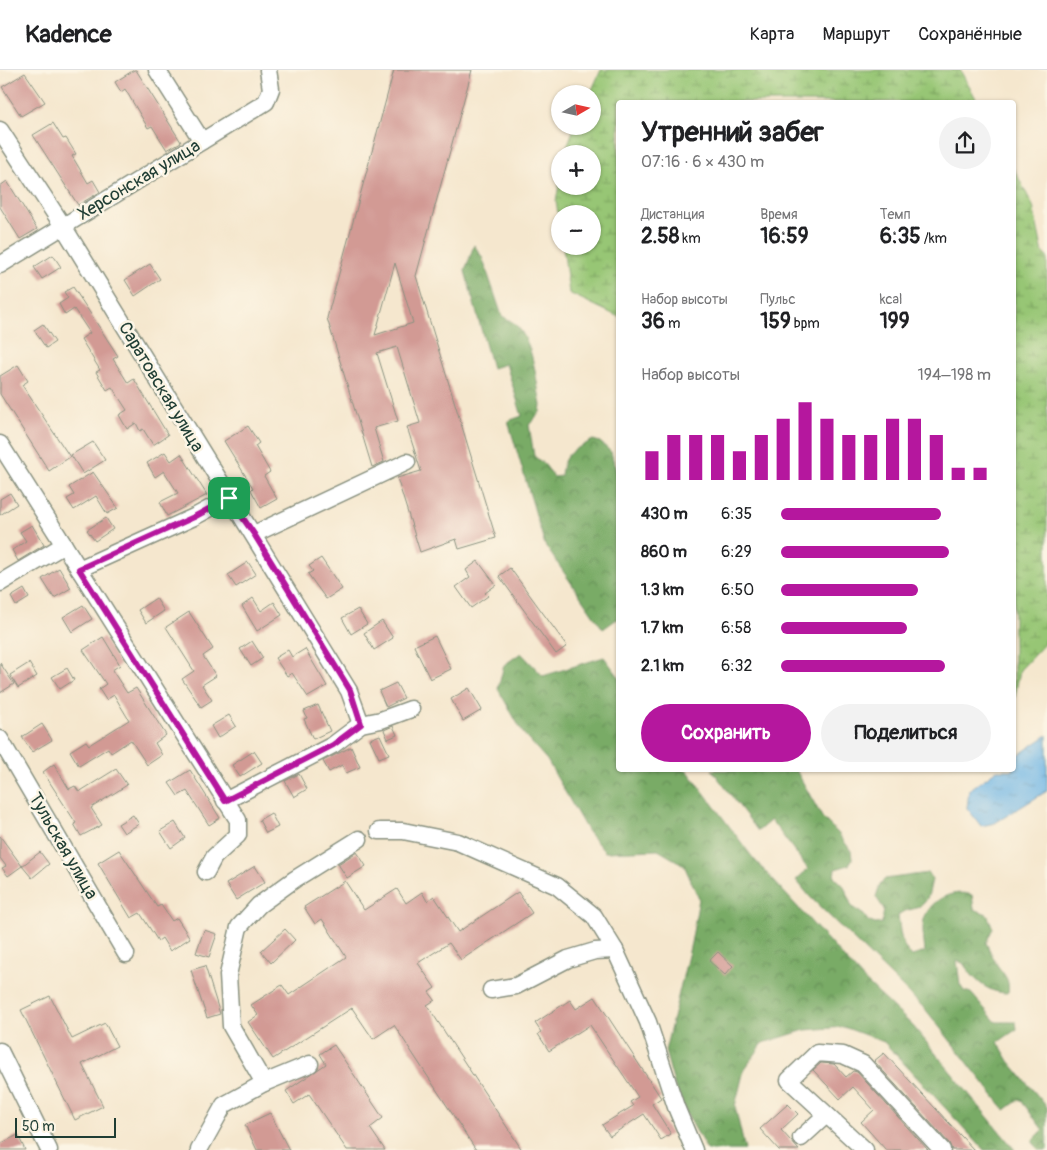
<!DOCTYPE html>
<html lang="ru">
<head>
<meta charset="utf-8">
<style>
  body { margin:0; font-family:Pangolin,sans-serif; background:#f2f2f2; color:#202124; height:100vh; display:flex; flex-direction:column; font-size:19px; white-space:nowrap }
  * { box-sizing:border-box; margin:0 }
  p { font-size:16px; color:#757577 }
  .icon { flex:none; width:28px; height:28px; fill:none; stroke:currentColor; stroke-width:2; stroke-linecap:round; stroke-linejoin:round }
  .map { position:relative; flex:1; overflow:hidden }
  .side { position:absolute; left:616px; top:30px; width:400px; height:672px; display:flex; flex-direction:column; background:#fff; border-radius:5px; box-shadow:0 1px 4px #0004 }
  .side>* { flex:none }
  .needle { width:32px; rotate:81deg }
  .controls { position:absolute; left:551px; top:15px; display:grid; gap:10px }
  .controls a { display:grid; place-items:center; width:50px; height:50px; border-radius:50%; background:#fff; box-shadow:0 1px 4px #0004; font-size:25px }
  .scale { position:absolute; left:15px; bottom:12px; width:101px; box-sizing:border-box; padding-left:5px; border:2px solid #1f3d34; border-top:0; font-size:14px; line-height:18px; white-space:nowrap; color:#1f3d34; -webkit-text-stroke:4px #fcf5e5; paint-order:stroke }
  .pin { position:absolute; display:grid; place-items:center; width:42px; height:42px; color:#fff; margin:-21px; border-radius:10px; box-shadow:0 2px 8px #0006 }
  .round { display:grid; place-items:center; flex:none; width:52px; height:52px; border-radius:26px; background:#f2f2f2 }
  .summary { display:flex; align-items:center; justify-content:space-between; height:85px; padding:0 25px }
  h1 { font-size:28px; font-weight:700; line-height:38px }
  .metrics { display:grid; grid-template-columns:repeat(3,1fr); gap:8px; height:85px; padding:5px 25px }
  .metrics div { display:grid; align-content:center }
  .metrics b { font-size:21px; font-weight:700 }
  .metrics small { font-size:14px; font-weight:400 }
  .metrics p { font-size:14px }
  .chart { height:140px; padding:10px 25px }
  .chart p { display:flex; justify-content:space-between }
  .chart svg { width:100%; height:90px; margin-top:5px; stroke:#b5179e; stroke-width:6 }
  .button { display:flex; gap:10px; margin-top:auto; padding:10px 25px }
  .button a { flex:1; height:58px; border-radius:30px; background:#b5179e; color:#fff; font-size:20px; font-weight:700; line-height:58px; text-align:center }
  .button a+a { background:#f2f2f2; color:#202124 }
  ul { padding:0 25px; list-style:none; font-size:16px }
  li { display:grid; grid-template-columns:80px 60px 1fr; align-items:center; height:38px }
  li i { height:12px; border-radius:6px; background:#b5179e }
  header { display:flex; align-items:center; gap:30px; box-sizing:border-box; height:70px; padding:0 25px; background:#fff; border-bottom:1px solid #e0e0e0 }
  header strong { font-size:24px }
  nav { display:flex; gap:28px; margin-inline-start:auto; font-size:18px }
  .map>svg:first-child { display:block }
</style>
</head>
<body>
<header>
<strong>Kadence</strong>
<nav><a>Карта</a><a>Маршрут</a><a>Сохранённые</a></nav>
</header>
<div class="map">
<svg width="1047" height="1080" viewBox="0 0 1047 1080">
  <defs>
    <pattern id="forest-crowns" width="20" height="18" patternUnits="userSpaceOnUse" patternTransform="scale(1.25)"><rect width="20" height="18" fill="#79ab66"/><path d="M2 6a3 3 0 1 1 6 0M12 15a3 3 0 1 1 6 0" fill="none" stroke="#638c55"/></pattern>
    <pattern id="wetland-marsh" width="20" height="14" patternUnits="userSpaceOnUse" patternTransform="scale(1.25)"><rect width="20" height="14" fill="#97c674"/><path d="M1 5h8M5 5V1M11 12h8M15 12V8" fill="none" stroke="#7ba260"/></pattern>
    <pattern id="water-ripples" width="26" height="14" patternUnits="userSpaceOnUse" patternTransform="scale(1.25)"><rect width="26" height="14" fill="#6eb5e5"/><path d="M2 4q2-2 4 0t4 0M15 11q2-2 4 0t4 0" fill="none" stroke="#5a94ba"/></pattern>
  </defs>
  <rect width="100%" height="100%" fill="#fcf5e5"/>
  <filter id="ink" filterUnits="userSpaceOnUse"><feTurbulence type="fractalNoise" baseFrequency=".02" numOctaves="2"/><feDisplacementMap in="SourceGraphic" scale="10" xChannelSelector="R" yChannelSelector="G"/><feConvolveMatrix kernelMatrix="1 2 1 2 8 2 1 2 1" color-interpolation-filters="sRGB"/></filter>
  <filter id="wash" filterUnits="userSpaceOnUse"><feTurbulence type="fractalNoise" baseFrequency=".0096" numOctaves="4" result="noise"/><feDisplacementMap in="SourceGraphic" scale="20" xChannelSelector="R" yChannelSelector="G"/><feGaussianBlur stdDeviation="1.12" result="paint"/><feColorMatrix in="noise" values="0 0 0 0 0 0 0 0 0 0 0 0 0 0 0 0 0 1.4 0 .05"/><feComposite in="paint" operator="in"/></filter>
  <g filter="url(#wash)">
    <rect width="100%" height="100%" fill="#f5e7ce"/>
    <!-- forest -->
    <g fill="url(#forest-crowns)" stroke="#4c744d">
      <path d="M474 175 482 187 502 246C507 249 512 251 516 255 534 273 536 311 541 335L540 342 529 355 534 386 545 395 554 407 561 406C563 382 573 381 593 370L600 372 611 382 619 412V550L617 549 603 559 545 475 508 351 522 346 506 294 492 298 465 201Z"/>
      <polygon points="521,583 543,606 604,587 619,607 619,700 687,700 753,788 863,909 913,956 1015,1080 984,1080 884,972 844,957 805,960 763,973 744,1000 735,1036 745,1080 707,1080 678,1028 665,981 691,873 699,829 684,795 658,780 605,782 588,762 547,690 523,663 498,619 504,595"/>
      <path d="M712 700H796L822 747 838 763 851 781 852 789 849 795 835 799 834 806 844 816 852 837 864 845 868 851 875 854 882 853 884 839 876 827 880 814 885 809 928 803 932 810C930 817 929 828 924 833 917 841 906 838 898 845 900 859 900 877 912 886L925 882C924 871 921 857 925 846 933 828 954 819 972 825L974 839 987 844 993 858 986 873C990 880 993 888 997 895 1005 906 1010 909 1008 923 987 923 974 910 963 893L957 891 960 915 964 921 971 923 996 952H1016L1017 959 998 972 1009 991 1047 1037V1080H1039L1032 1071 1043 1060 1020 1029 1005 1040 926 940 811 828 796 810 808 799 771 750 758 761Z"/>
    </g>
    <!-- wetland -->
    <g fill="url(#wetland-marsh)" stroke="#5b8254">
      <polygon points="601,0 960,0 978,32 619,32 619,247 569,223 563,176 592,176 592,144 560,144 560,157 556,131 560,110 560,116 592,116 592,84 564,84 575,56 592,56 592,24 590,24"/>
      <polygon points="1014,99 1033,136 1043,183 1047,187 1047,571 1020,600 1014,632"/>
    </g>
    <!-- water -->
    <polygon fill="url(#water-ripples)" stroke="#46798c" points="1047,665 1047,721 995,753 981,756 967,738 969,720 997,700 1014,700 1014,688"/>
    <g id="blocks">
      <!-- building -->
      <g fill="#d29a94" fill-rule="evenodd">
        <polygon points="134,0 136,0 181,72 167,80 152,56 148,58 125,19 121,22 115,12"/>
        <path d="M394 0H472L416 206 496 468 459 479 456 469 420 482 397 408 421 401 407 357 420 353 397 277 377 283 398 351 374 358 384 392 372 397 327 248ZM395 193 413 253 375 265Z"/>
        <polygon points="25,3 45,32 21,46 2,17"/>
        <polygon points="53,53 63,69 66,68 76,84 72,86 88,113 93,110 100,122 78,135 33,65"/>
        <polygon points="7,111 37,159 20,169 0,137 0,116"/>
        <polygon points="53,185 61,197 42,209 34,197"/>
        <polygon points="150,194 160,209 135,226 125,210"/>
        <polygon points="73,217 118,286 113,289 128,313 134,309 168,365 153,375 143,359 140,361 136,353 127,359 119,345 127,340 112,317 107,320 96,302 100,300 81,269 90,263 74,239 65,245 59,234 68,228 64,222"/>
        <polygon points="43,254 55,272 46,278 34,260"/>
        <polygon points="18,295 28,311 22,315 70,387 49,401 0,324 0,306"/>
        <polygon points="248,356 259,373 255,376 270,402 264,406 277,429 261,438 251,420 253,418 224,371"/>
        <polygon points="93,372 105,390 83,404 71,385"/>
        <polygon points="165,382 171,391 181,384 207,425 167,446 160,432 178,423 164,401 155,407 147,393"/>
        <polygon points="93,402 118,438 107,444 96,426 74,440 67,429 74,425 69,417"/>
        <polygon points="10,423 17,434 0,445 0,429"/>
        <polygon points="106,448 113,459 95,471 87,460"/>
        <polygon points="32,455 44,475 18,491 12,480 26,471 20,462"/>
        <polygon points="321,488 342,519 326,529 308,504 313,501 309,496"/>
        <polygon points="478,491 496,515 485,523 488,526 471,538 456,517 470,507 466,500"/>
        <polygon points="248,492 256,504 236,517 228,505"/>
        <polygon points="59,498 71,518 54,528 42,509"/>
        <polygon points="510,498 567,576 556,584 499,506"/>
        <polygon points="24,519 29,528 16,536 11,527"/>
        <polygon points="156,528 164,541 146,553 138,540"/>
        <polygon points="253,528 261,541 274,532 282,545 257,561 242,536"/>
        <polygon points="83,535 92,549 72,562 63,547"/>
        <polygon points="358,539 367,554 351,564 342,548"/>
        <polygon points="189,542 213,579 203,586 216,606 202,615 212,630 201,637 182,609 194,601 166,557"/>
        <polygon points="382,551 393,568 374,580 364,563"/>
        <polygon points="435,566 451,599 430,609 414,576"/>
        <polygon points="103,567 120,595 112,600 127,623 136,618 166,665 155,673 162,685 147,695 131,670 111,683 108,678 79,696 70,681 86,671 89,675 129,650 114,625 106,630 99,619 106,614 83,580"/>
        <polygon points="252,571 263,588 251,596 240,579"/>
        <polygon points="305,579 327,616 308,627 292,603 287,606 275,588 288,580 292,587"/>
        <polygon points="0,593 14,614 0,623"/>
        <polygon points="29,593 37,606 18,618 10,605"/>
        <polygon points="67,598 74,610 60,619 52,607"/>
        <polygon points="396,613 404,628 386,637 379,621"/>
        <polygon points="469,618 482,640 463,651 451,629"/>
        <polygon points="318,635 330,661 313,669 304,649 307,648 304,641"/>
        <polygon points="229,645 236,656 218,668 211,656"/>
        <polygon points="42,654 52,670 32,682 22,667"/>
        <polygon points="393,656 397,665 388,669 384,660"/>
        <polygon points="380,665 389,684 379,688 370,669"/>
        <polygon points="351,677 360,697 346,703 342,695 329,702 323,691"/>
        <polygon points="254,681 262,693 240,707 232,695"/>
        <polygon points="54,694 69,719 75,716 79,722 116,699 127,715 91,738 102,755 81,766 74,754 76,753 43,702"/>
        <polygon points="190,700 220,748 209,755 187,721 178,726 169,713"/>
        <polygon points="299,704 307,719 294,727 285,711"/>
        <polygon points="271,743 278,757 266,763 259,750"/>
        <polygon points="133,745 139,754 124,763 118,754"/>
        <polygon points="175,752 185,768 171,778 160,761"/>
        <polygon points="0,766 22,796 8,806 2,798 6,796 0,788"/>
        <polygon points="119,780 157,837 161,835 172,851 177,848 190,868 170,881 162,868 158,871 140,843 131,848 98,793"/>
        <polygon points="40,782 49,794 32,808 22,796"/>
        <polygon points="357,782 366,796 347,808 338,794"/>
        <polygon points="255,796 265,812 236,830 226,814"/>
        <polygon points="345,811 364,840 397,819 406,833 422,822 427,831 434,826 458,862 518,822 532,843 461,890 449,873 418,893 435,918 429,922 435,930 427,935 522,1080 476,1080 394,955 373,969 352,938 273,989 248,952 258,945 251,935 282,915 289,925 346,887 322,849 315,854 304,837"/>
        <polygon points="285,859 295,870 271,893 261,881"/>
        <polygon points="204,860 217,864 209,887 196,883"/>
        <polygon points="718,882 733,896 725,905 709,891"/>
        <polygon points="205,896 220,944 207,948 191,900"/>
        <polygon points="50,926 72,969 105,953 117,976 82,994 103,1036 75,1050 21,940"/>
        <polygon points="595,927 661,1028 652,1034 671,1064 661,1070 644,1044 610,1066 602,1055 633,1036 630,1032 638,1027 590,955 549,981 538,964 541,962 535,953 570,930 576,939"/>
        <polygon points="334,975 383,1048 370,1058 385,1080 347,1080 309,1024 294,1034 286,1021 326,994 320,984"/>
        <polygon points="884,983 974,1080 952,1080 949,1073 874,991"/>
        <polygon points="821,993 834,994 846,1007 853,1001 857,1002 928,1080 886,1080 861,1052 874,1040 853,1017 840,1029 813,1000"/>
        <polygon points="788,1034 798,1044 781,1060 799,1080 779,1080 760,1059"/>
        <polygon points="270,1043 289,1080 257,1080 245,1055"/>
        <polygon points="18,1065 25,1080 0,1080 0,1074"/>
      </g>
    </g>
  </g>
  <g filter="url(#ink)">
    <use href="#blocks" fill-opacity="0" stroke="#8a9281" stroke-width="1"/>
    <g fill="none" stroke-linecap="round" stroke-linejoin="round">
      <defs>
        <g id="minor">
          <polyline points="157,0 202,71"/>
          <polyline points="0,60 63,156 349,621 361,654"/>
          <polyline points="0,195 266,32 271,19 268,0"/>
          <polyline points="0,374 238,750 238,765 214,787 206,802"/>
          <polyline points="254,464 407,392"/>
          <polyline points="79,499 194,447 229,428"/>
          <polyline points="0,513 64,475"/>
          <polyline points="0,669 126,884"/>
          <polyline points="225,731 333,675 361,654 381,650 411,639"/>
          <polyline points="379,761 403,761 458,772 557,816 594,846 615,880 648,952 676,1037 694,1080"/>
          <polyline points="491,920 516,916 568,889 595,881 615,880"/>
          <polyline points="0,981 49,1080"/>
          <polyline points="264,1013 231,956 228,905 239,857 259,835 295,809 359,769"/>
          <polyline points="801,1068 826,1045"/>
          <polyline points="199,1080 224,1035 264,1013 310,994"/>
          <polyline points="865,1080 789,1010 817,983 843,985 863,994 942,1080"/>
        </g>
      </defs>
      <!-- minor casing -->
      <use href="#minor" stroke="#8a9281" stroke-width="19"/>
      <!-- minor -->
      <use href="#minor" stroke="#fff" stroke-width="16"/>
    </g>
  </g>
  <g fill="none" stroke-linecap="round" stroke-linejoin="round" filter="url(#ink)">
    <defs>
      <polygon id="route" points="229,428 254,464 350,620 361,654 333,675 225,731 79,499 194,447"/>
    </defs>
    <!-- route casing -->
    <use href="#route" stroke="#fff" stroke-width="10"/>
    <!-- route -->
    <use href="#route" stroke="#b5179e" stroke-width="6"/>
  </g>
  <g text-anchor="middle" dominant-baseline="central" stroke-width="5" stroke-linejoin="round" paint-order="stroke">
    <!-- street labels -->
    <g font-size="18" fill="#1f3d34" stroke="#fcf5e5">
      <text transform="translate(139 110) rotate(-31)">Херсонская улица</text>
      <text transform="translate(161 317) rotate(59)">Саратовская улица</text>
      <text transform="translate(63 776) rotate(60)">Тульская улица</text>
    </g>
  </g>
</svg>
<div class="controls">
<a><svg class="needle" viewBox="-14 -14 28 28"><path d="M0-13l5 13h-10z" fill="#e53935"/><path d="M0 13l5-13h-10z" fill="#757577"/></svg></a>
<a>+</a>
<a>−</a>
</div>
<div class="scale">50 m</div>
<div class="pin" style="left:229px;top:428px;background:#1e9e55"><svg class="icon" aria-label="arrive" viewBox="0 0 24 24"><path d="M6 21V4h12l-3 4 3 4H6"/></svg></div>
<section class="side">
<div class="summary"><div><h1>Утренний забег</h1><p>07:16 · 6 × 430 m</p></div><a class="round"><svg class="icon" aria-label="share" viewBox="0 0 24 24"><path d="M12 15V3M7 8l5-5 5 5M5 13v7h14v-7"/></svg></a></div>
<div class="metrics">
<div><p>Дистанция</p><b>2.58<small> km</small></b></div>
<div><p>Время</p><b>16:59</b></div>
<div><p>Темп</p><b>6:35<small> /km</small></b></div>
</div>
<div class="metrics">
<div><p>Набор высоты</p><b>36<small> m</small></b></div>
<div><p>Пульс</p><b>159<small> bpm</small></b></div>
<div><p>kcal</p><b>199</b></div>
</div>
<div class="chart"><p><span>Набор высоты</span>194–198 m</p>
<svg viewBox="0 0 160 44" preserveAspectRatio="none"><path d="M5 44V30M15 44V22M25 44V22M35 44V22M45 44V30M55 44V22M65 44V14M75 44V6M85 44V14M95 44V22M105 44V22M115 44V14M125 44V14M135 44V22M145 44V38M155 44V38"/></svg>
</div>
<ul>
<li><b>430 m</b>6:35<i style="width:76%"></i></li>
<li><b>860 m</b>6:29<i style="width:80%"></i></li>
<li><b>1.3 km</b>6:50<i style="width:65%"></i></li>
<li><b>1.7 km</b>6:58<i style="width:60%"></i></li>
<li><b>2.1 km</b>6:32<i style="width:78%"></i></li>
</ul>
<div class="button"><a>Сохранить</a><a>Поделиться</a></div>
</section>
</div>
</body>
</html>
